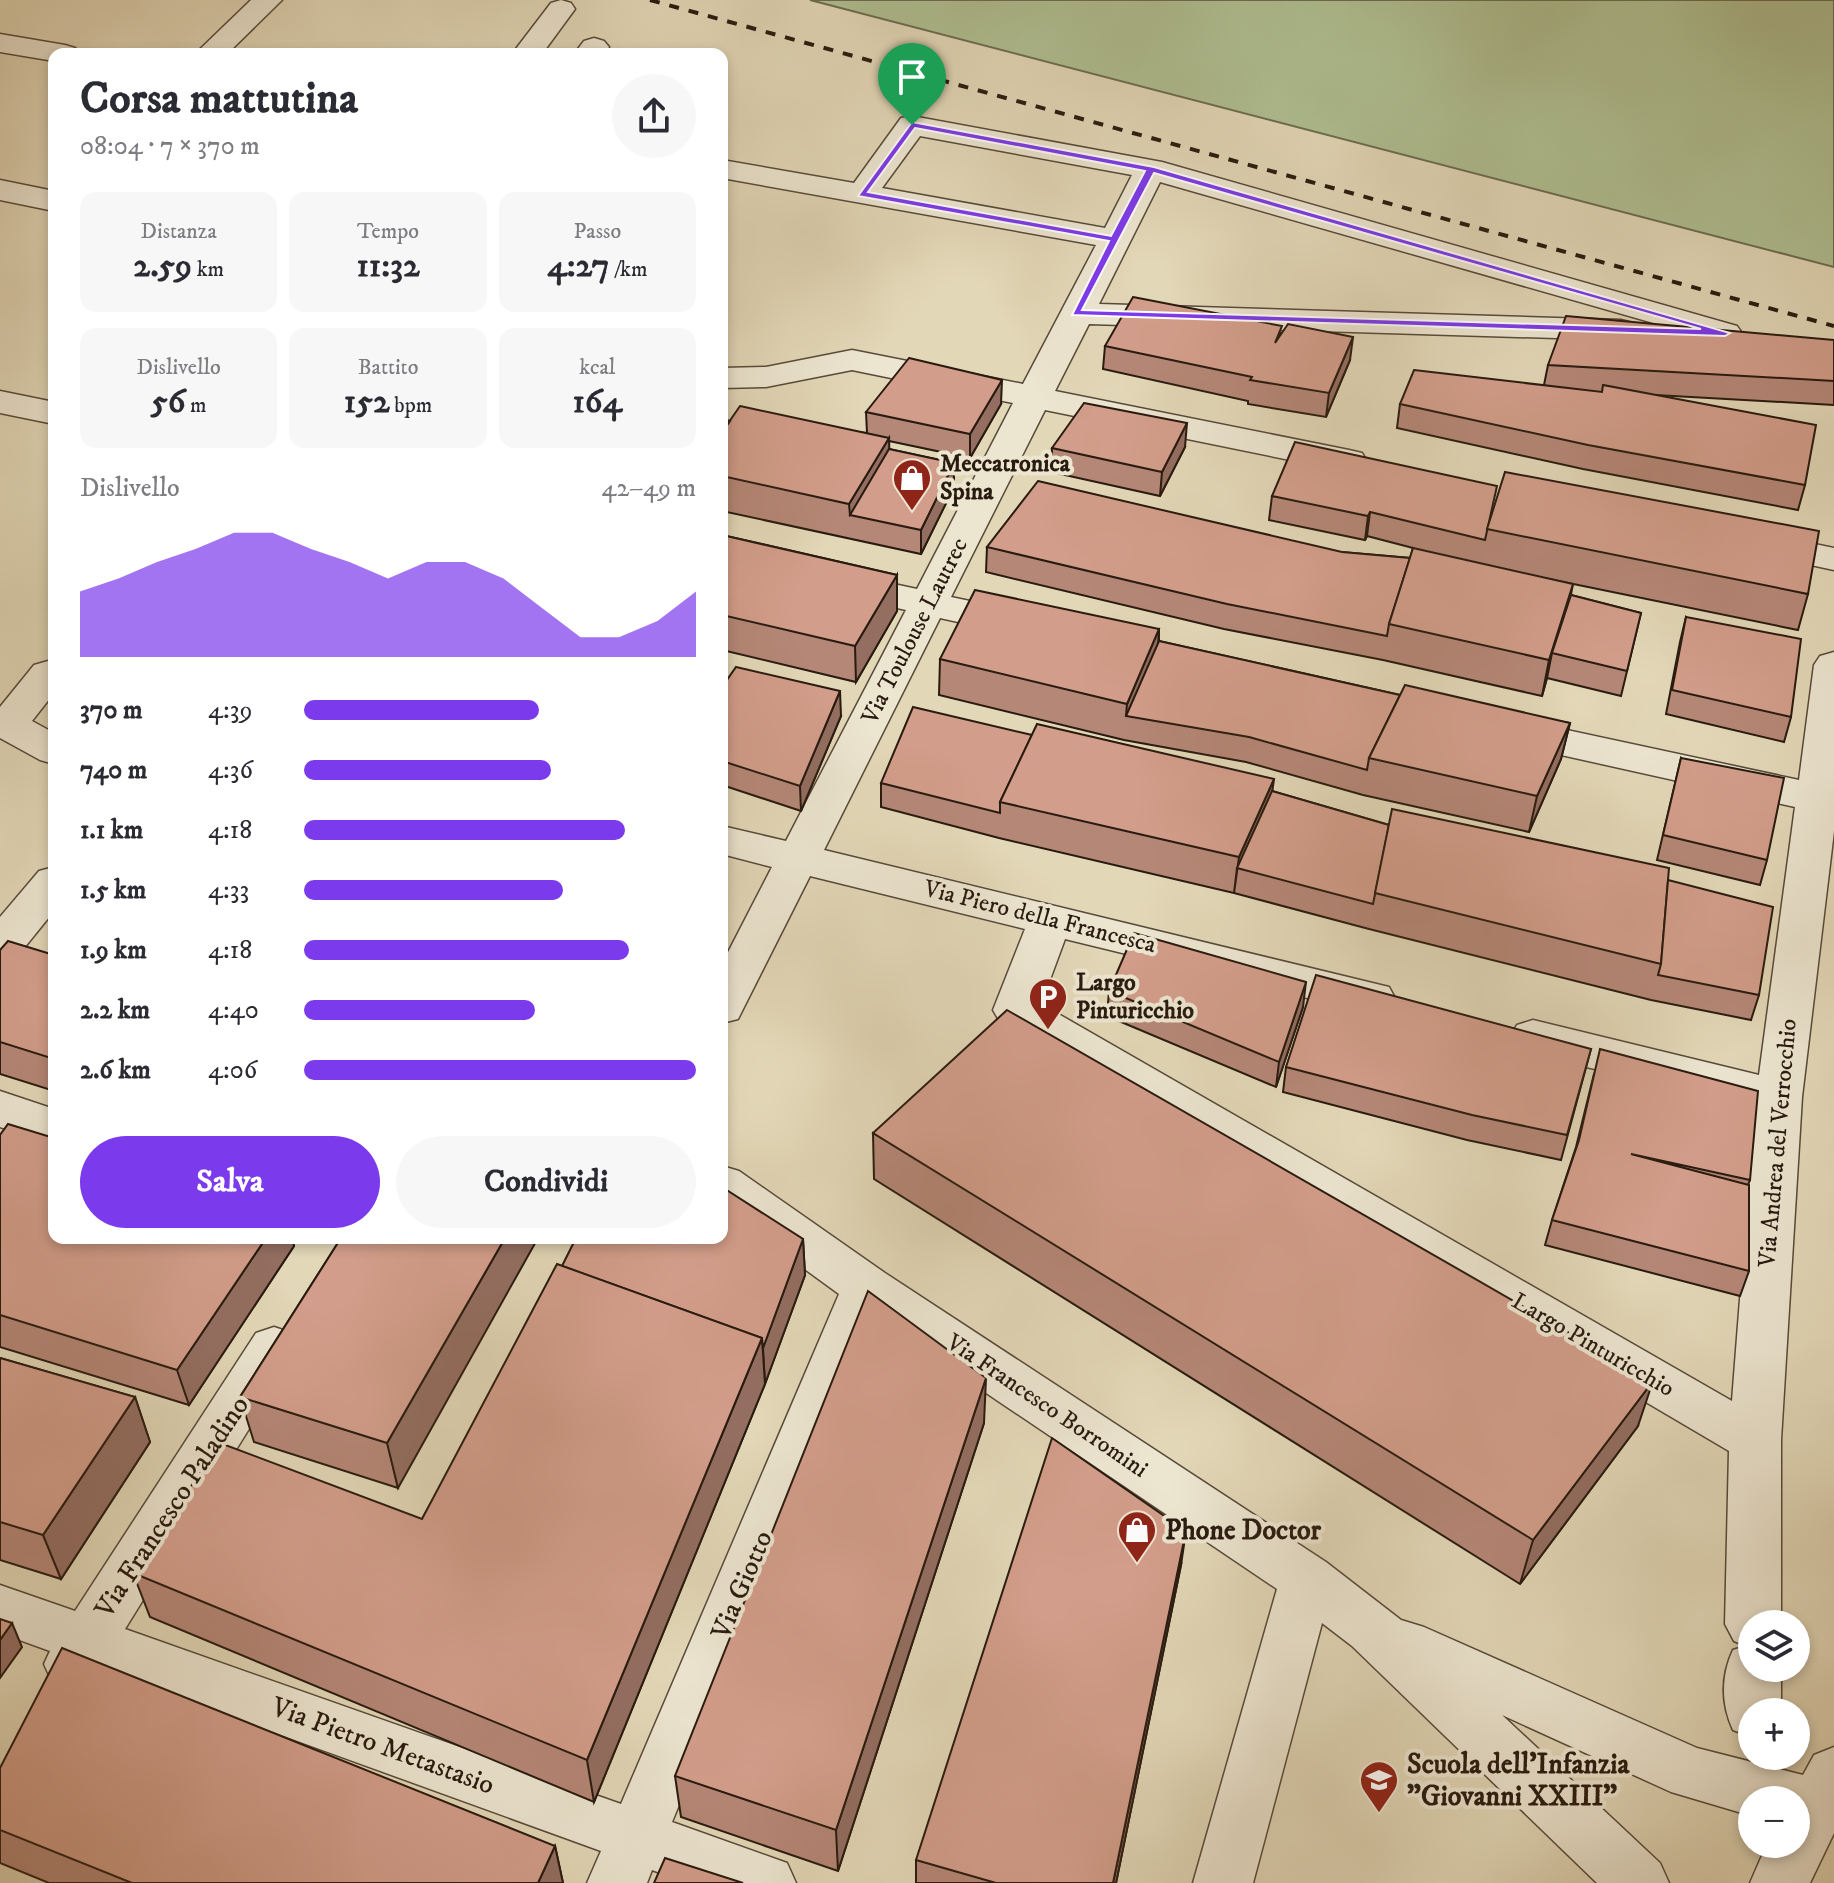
<!DOCTYPE html>
<html lang="it">
<head>
<meta charset="utf-8">
<style>
  body { margin:0; font-family:"IM FELL DW Pica",serif; background:#f7f7f7; color:#2b2b33; height:100vh; display:flex; flex-direction:column; font-size:30px; white-space:nowrap }
  * { box-sizing:border-box; margin:0 }
  p { font-size:26px; color:#7c7c81 }
  .icon { flex:none; width:44px; height:44px; fill:none; stroke:currentColor; stroke-width:2; stroke-linecap:round; stroke-linejoin:round }
  .map { position:relative; flex:1; overflow:hidden }
  .side { position:absolute; left:48px; top:48px; width:680px; height:1196px; display:flex; flex-direction:column; background:#fff; border-radius:16px; box-shadow:0 4px 12px #0003 }
  .side>* { flex:none }
  .fabs { position:absolute; left:1738px; top:1610px; display:grid; gap:16px }
  .fabs a { display:grid; place-items:center; width:72px; height:72px; border-radius:50%; background:#fff; box-shadow:0 4px 12px #0003; font-size:40px }
  .pin { position:absolute; display:grid; place-items:center; width:68px; height:68px; color:#fff; margin:-82px -34px; border-radius:50% 50% 50% 0; rotate:-45deg; box-shadow:0 0 8px #0007 }
  .pin .icon { rotate:45deg }
  .round { display:grid; place-items:center; flex:none; width:84px; height:84px; border-radius:42px; background:#f7f7f7 }
  .head { display:flex; align-items:center; justify-content:space-between; height:136px; padding:0 32px }
  h1 { font-size:44px; font-weight:800; line-height:60px }
  .figures { display:grid; grid-template-columns:repeat(3,1fr); gap:12px; height:136px; padding:8px 32px }
  .figures div { display:grid; align-content:center; border-radius:16px; background:#f7f7f7; text-align:center }
  .figures b { font-size:34px; font-weight:800 }
  .figures small { font-size:22px; font-weight:400 }
  .figures p { font-size:22px }
  .chart { height:224px; padding:16px 32px }
  .chart p { display:flex; justify-content:space-between }
  .chart svg { width:100%; height:144px; margin-top:8px; fill:#7c3aed; opacity:.7 }
  .action { display:flex; gap:16px; margin-top:auto; padding:16px 32px }
  .action a { flex:1; height:92px; border-radius:48px; background:#7c3aed; color:#fff; font-size:32px; font-weight:800; line-height:92px; text-align:center }
  .action a+a { background:#f7f7f7; color:#2b2b33 }
  ul { padding:0 32px; list-style:none; font-size:26px }
  li { display:grid; grid-template-columns:128px 96px 1fr; align-items:center; height:60px }
  li i { height:20px; border-radius:10px; background:#7c3aed }
  .map>svg:first-child { display:block }
</style>
</head>
<body>
<div class="map">
<svg width="1834" height="1883" viewBox="0 0 1834 1883">
  <rect width="100%" height="100%" fill="#e2d7b7"/>
  <filter id="stains"><feTurbulence type="fractalNoise" baseFrequency=".0025" numOctaves="4"/><feColorMatrix values="0 0 0 0 .2 0 0 0 0 .09 0 0 0 0 .02 0 0 0 .5 -.17"/></filter>
  <radialGradient id="worn" r=".72"><stop offset=".6" stop-color="#630" stop-opacity="0"/><stop offset="1" stop-color="#630" stop-opacity=".3"/></radialGradient>
  <!-- green -->
  <polygon fill="#afbf92" stroke="#6c6d51" stroke-width="2" points="810,0 1834,0 1834,267"/>
  <g fill="none" stroke-linecap="round" stroke-linejoin="round">
    <defs>
      <g id="minor">
        <polygon points="251,0 282,0 227,54 195,54"/>
        <polygon points="561,0 571,3 575,9 542,54 512,54 551,3"/>
        <polygon points="0,34 65,45 75,48 80,54 54,54 54,61 0,52"/>
        <polygon points="594,38 604,41 609,47 604,54 574,54 584,41"/>
        <path d="M912 116 1162 162 1737 326 1742 333 1737 340 1725 343 1713 340 1160 182 1099 304 1621 320 1633 323 1638 330 1633 337 1621 340 1089 324 1055 391 1349 450 1362 453 1367 461 1362 469 1349 472 1045 410 951 597 1035 615 1040 624 1035 633 1021 636 940 618 824 850 1389 987 1395 998 1389 1009 1373 1014 1065 939 1041 1004 1732 1401 1755 1108 1533 1054 1517 1049 1510 1037 1517 1025 1533 1020 1759 1075 1795 807 1507 743 1493 739 1487 730 1493 721 1507 717 1799 780 1814 665 1820 656 1834 652V831L1802 1097 1781 1440V1624H1752V1668H1781V1712H1752V1737L1733 1730C1721 1704 1721 1676 1733 1650L1746 1646 1734 1641 1725 1624 1729 1451 1000 1022 993 1010 1025 929 810 876 738 1019 722 1023V964L772 867 722 854V826L786 841 906 610 722 569V547L917 589 1013 403 852 370 766 387 722 388V368L766 367 852 350 1023 384 1096 245 722 178V160L854 183 901 118ZM920 136 1132 175 1105 228 882 188Z"/>
        <polygon points="0,180 54,191 54,211 0,200"/>
        <polygon points="0,391 54,402 54,424 0,413"/>
        <polygon points="1758,532 1834,548 1834,570 1745,551 1739,543 1745,535"/>
        <polygon points="48,661 54,663 54,693 32,721 54,733 54,764 40,760 0,738 0,707 34,665"/>
        <polygon points="54,867 54,911 16,958 0,963 0,917 39,871"/>
        <polygon points="0,1091 54,1109 54,1145 0,1127"/>
        <polygon points="722,1166 739,1171 885,1273 1326,1562 1401,1620 1424,1627 1697,1748 1803,1775 1814,1755 1834,1747 1834,1833 1810,1883 1750,1883 1767,1844 1796,1844 1796,1800 1752,1800 1752,1816 1671,1792 1502,1715 1660,1863 1669,1883 1597,1883 1352,1646 1322,1623 1253,1883 1193,1883 1277,1589 878,1320 672,1822 787,1863 796,1883 688,1883 652,1870 647,1883 587,1883 601,1851 99,1669 92,1682 72,1689 52,1682 44,1664 50,1651 0,1633 0,1585 75,1611 256,1333 274,1327 292,1333 299,1348 125,1629 621,1804 839,1294 722,1209"/>
      </g>
    </defs>
    <!-- minor casing -->
    <use href="#minor" stroke="#574a3a" stroke-width="3"/>
    <!-- minor -->
    <use href="#minor" fill="#ece5d0" fill-rule="evenodd"/>
    <!-- rail -->
    <polyline stroke="#291b10" stroke-width="4" stroke-dasharray="10 10" stroke-linecap="butt" points="650,0 1834,326"/>
  </g>
  <!-- wall -->
  <g fill="#b58777" stroke="#291b10" stroke-width="2">
    <polygon points="1282,333 1350,360 1326,417 1248,404 1248,401 1103,369 1105,346"/>
    <polygon points="1834,340 1834,405 1655,395 1805,485 1798,510 1583,469 1397,428 1400,404 1544,385 1548,365"/>
    <polygon points="1001,404 970,458 889,441 889,449 954,463 954,487 921,554 722,511 722,419 730,421 867,433 866,412"/>
    <polygon points="1185,447 1160,496 1051,472 1052,448"/>
    <polygon points="1272,496 1493,509 1808,594 1798,630 1544,578 1571,595 1641,613 1621,696 1547,678 1542,696 1383,660 1224,629 986,572 987,547 1342,552 1410,558 1413,548 1367,536 1365,540 1269,520"/>
    <polygon points="722,535 897,575 897,611 856,682 722,650"/>
    <polygon points="1686,617 1791,717 1784,742 1666,714 1680,642"/>
    <polygon points="1159,629 1159,641 1400,695 1570,723 1561,759 1529,832 1363,795 1246,762 1124,740 939,695 940,659"/>
    <polygon points="722,687 841,716 801,811 722,785"/>
    <polygon points="1681,758 1767,860 1760,885 1657,860"/>
    <polygon points="881,783 1272,791 1389,825 1668,880 1759,995 1751,1020 1651,1000 1369,929 1234,893 999,838 881,807"/>
    <polygon points="0,950 54,955 54,1091 0,1074"/>
    <polygon points="1109,991 1303,1007 1276,1087 1107,1016"/>
    <polygon points="1591,1049 1561,1160 1467,1140 1283,1092 1286,1067"/>
    <polygon points="1594,1074 1750,1180 1748,1185 1749,1271 1740,1296 1545,1245 1552,1220 1576,1147"/>
    <polygon points="873,1133 1638,1426 1520,1584 874,1179"/>
    <polygon points="0,1135 54,1238 292,1238 294,1246 189,1405 0,1347"/>
    <polygon points="341,1238 398,1488 254,1442 240,1397"/>
    <polygon points="803,1239 805,1275 765,1384 594,1802 150,1617 133,1573 422,1519 562,1266"/>
    <polygon points="0,1358 135,1397 150,1442 61,1579 0,1560"/>
    <polygon points="984,1423 838,1871 681,1817 675,1776"/>
    <polygon points="1181,1565 1116,1883 916,1883 916,1860"/>
    <polygon points="0,1768 555,1846 563,1883 49,1883 0,1863"/>
  </g>
  <!-- shaded-wall -->
  <g fill="#936e61" stroke="#291b10" stroke-width="2">
    <polygon points="1353,337 1350,360 1326,417 1329,393"/>
    <polygon points="1002,380 1001,404 970,458 970,434"/>
    <polygon points="1187,423 1185,447 1160,496 1162,472"/>
    <polygon points="889,438 890,473 850,515 849,504"/>
    <polygon points="954,463 954,487 921,554 921,530"/>
    <polygon points="1370,512 1367,536 1365,540 1368,516"/>
    <polygon points="897,575 897,611 856,682 855,646"/>
    <polygon points="1573,584 1566,620 1552,653 1547,678 1542,696 1549,660"/>
    <polygon points="1159,629 1157,665 1126,716 1127,704"/>
    <polygon points="840,691 841,716 801,811 800,786"/>
    <polygon points="1570,723 1561,759 1529,832 1537,796"/>
    <polygon points="1274,779 1269,815 1237,868 1234,893 1239,857"/>
    <polygon points="1306,982 1303,1007 1276,1087 1279,1062"/>
    <polygon points="266,1238 292,1238 294,1246 189,1405 177,1370"/>
    <polygon points="505,1238 538,1238 398,1488 387,1443"/>
    <polygon points="803,1239 805,1275 765,1384 763,1348"/>
    <polygon points="762,1338 765,1384 594,1802 587,1760"/>
    <polygon points="986,1378 984,1423 838,1871 836,1830"/>
    <polygon points="1653,1381 1638,1426 1520,1584 1533,1540"/>
    <polygon points="135,1397 150,1442 61,1579 43,1535"/>
    <polygon points="1186,1531 1181,1565 1116,1883 1113,1883"/>
    <polygon points="12,1623 22,1647 0,1678 0,1640"/>
    <polygon points="555,1846 563,1883 538,1883"/>
  </g>
  <!-- building -->
  <g fill="#d29d8a" stroke="#291b10" stroke-width="2">
    <polygon points="1133,297 1282,326 1275,343 1288,324 1353,337 1329,393 1250,380 1252,377 1105,346"/>
    <polygon points="1566,316 1834,340 1834,381 1548,365"/>
    <polygon points="909,358 1002,380 970,434 866,412"/>
    <polygon points="1414,370 1602,392 1603,385 1816,425 1805,485 1588,445 1400,404"/>
    <polygon points="1084,403 1187,423 1162,472 1052,448"/>
    <polygon points="740,406 889,438 849,504 722,476 722,432"/>
    <polygon points="722,419 730,421 722,432"/>
    <polygon points="1295,442 1497,486 1485,540 1370,512 1368,516 1272,496"/>
    <polygon points="889,449 954,463 921,530 850,515"/>
    <polygon points="1505,472 1819,531 1808,594 1487,529"/>
    <polygon points="1038,481 1342,552 1410,558 1389,624 1387,636 1227,604 987,547"/>
    <polygon points="722,535 897,575 855,646 722,615"/>
    <polygon points="1413,548 1573,584 1549,660 1389,624"/>
    <polygon points="975,590 1159,629 1127,704 940,659"/>
    <polygon points="1571,595 1641,613 1627,671 1552,653"/>
    <polygon points="1686,617 1801,639 1791,717 1672,690"/>
    <polygon points="1159,641 1400,695 1369,758 1367,770 1249,737 1126,716"/>
    <polygon points="736,667 840,691 800,786 722,761 722,687"/>
    <polygon points="1405,685 1570,723 1537,796 1369,758"/>
    <polygon points="913,707 1032,735 1000,802 1000,813 881,783"/>
    <polygon points="1037,724 1274,779 1239,857 1000,802"/>
    <polygon points="1681,758 1784,778 1767,860 1663,835"/>
    <polygon points="1272,791 1389,825 1373,904 1237,868"/>
    <polygon points="1392,809 1669,868 1661,964 1375,893"/>
    <polygon points="1668,880 1773,907 1759,995 1658,975 1661,964"/>
    <polygon points="1134,933 1306,982 1279,1062 1109,991"/>
    <polygon points="8,941 54,955 54,1059 0,1042 0,950"/>
    <polygon points="1316,975 1591,1049 1567,1135 1472,1115 1286,1067"/>
    <polygon points="1007,1010 1653,1381 1533,1540 873,1133"/>
    <polygon points="1600,1049 1758,1091 1750,1180 1631,1154 1749,1185 1749,1271 1552,1220 1579,1140"/>
    <polygon points="8,1124 54,1138 54,1238 266,1238 177,1370 0,1315 0,1135"/>
    <polygon points="722,1187 803,1239 763,1348 762,1338 562,1266 576,1238 722,1238"/>
    <polygon points="341,1238 505,1238 387,1443 240,1397"/>
    <polygon points="557,1264 762,1338 587,1760 133,1573 220,1443 422,1519"/>
    <polygon points="868,1291 986,1378 836,1830 675,1776"/>
    <polygon points="0,1358 135,1397 43,1535 0,1522"/>
    <polygon points="1052,1438 1186,1531 1113,1883 996,1883 916,1860"/>
    <polygon points="0,1619 12,1623 0,1640"/>
    <polygon points="62,1648 555,1846 538,1883 132,1883 0,1830 0,1768"/>
    <polygon points="665,1858 743,1883 654,1883"/>
  </g>
  <!-- route -->
  <path fill="#7c3aed" stroke="#fff" stroke-width="2" fill-rule="evenodd" d="M912 122 1154 167 1730 333 1725 336 1072 315 1109 241 858 196ZM915 128 1145 171 1111 236 868 192ZM1154 173 1701 329 1082 310Z"/>
  <!-- icons -->
  <defs>
    <symbol id="shop-pin" viewBox="-11 -11 22 30"><path d="M0 17L-7.5 6A9.5 9.5 0 1 1 7.5 6Z" fill="#8f2418" stroke="#ece5d0"/><path d="M-5-2.5h2.3a2.7 3.5 0 0 1 5.4 0H5L5.5 6h-11ZM-1.5-2.5h3a1.5 2.3 0 0 0-3 0Z" fill="#fff"/></symbol>
    <symbol id="parking-pin" viewBox="-11 -11 22 30"><path d="M0 17L-7.5 6A9.5 9.5 0 1 1 7.5 6Z" fill="#8f2418" stroke="#ece5d0"/><path d="M-3.5-5.5H1a3.5 3.5 0 0 1 0 7H-1V5.5H-3.5ZM-1-3.4V-.6H.8a1.4 1.4 0 0 0 0-2.8Z" fill="#fff"/></symbol>
    <symbol id="school-pin" viewBox="-11 -11 22 30"><path d="M0 17L-7.5 6A9.5 9.5 0 1 1 7.5 6Z" fill="#8f2418" stroke="#ece5d0"/><path d="M0-5L7-2L0 1L-7-2ZM-4 1L0 2.5L4 1V4Q0 6-4 4Z" fill="#fff"/></symbol>
  </defs>
  <g fill-rule="evenodd">
    <use href="#shop-pin" x="890" y="456" width="44" height="60"/>
    <use href="#parking-pin" x="1026" y="975" width="44" height="60"/>
    <use href="#shop-pin" x="1115" y="1508" width="44" height="60"/>
    <use href="#school-pin" x="1357" y="1758" width="44" height="60"/>
  </g>
  <g text-anchor="middle" dominant-baseline="central" stroke-width="8" stroke-linejoin="round" paint-order="stroke">
    <!-- poi labels -->
    <g font-size="24" font-weight="bold" fill="#291b10" stroke="#ece5d0" text-anchor="start">
      <text x="940" y="464">Meccatronica<tspan x="940" dy="28">Spina</tspan></text>
      <text x="1076" y="983">Largo<tspan x="1076" dy="28">Pinturicchio</tspan></text>
    </g>
    <!-- street labels -->
    <g font-size="24" fill="#291b10" stroke="#ece5d0">
      <text transform="translate(915 631) rotate(-63)">Via Toulouse Lautrec</text>
      <text transform="translate(1040 917) rotate(14)">Via Piero della Francesca</text>
      <text transform="translate(1778 1143) rotate(-85)">Via Andrea del Verrocchio</text>
      <text transform="translate(1593 1345) rotate(30)">Largo Pinturicchio</text>
      <text transform="translate(1047 1406) rotate(34)">Via Francesco Borromini</text>
    </g>
    <!-- near-street labels -->
    <g font-size="28" fill="#291b10" stroke="#ece5d0">
      <text transform="translate(172 1507) rotate(-57)">Via Francesco Paladino</text>
      <text transform="translate(742 1585) rotate(-67)">Via Giotto</text>
      <text transform="translate(383 1746) rotate(20)">Via Pietro Metastasio</text>
    </g>
    <!-- near-poi labels -->
    <g font-size="28" font-weight="bold" fill="#291b10" stroke="#ece5d0" text-anchor="start">
      <text x="1165" y="1530">Phone Doctor</text>
      <text x="1407" y="1764">Scuola dell'Infanzia<tspan x="1407" dy="32">"Giovanni XXIII"</tspan></text>
    </g>
  </g>
  <rect width="100%" height="100%" filter="url(#stains)"/>
  <rect width="100%" height="100%" fill="url(#worn)"/>
</svg>
<div class="fabs">
<a><svg class="icon" aria-label="layers" viewBox="0 0 24 24"><path d="M12 4l9 5-9 5-9-5zM3 14l9 5 9-5"/></svg></a>
<a>+</a>
<a>−</a>
</div>
<div class="pin" style="left:912px;top:125px;background:#1e9e55"><svg class="icon" aria-label="arrive" viewBox="0 0 24 24"><path d="M6 21V4h12l-3 4 3 4H6"/></svg></div>
<section class="side">
<div class="head"><div><h1>Corsa mattutina</h1><p>08:04 · 7 × 370 m</p></div><a class="round"><svg class="icon" aria-label="share" viewBox="0 0 24 24"><path d="M12 15V3M7 8l5-5 5 5M5 13v7h14v-7"/></svg></a></div>
<div class="figures">
<div><p>Distanza</p><b>2.59<small> km</small></b></div>
<div><p>Tempo</p><b>11:32</b></div>
<div><p>Passo</p><b>4:27<small> /km</small></b></div>
</div>
<div class="figures">
<div><p>Dislivello</p><b>56<small> m</small></b></div>
<div><p>Battito</p><b>152<small> bpm</small></b></div>
<div><p>kcal</p><b>164</b></div>
</div>
<div class="chart"><p><span>Dislivello</span>42–49 m</p>
<svg viewBox="0 0 160 44" preserveAspectRatio="none"><path d="M0 44V24L10 20L20 15L30 11L40 6L50 6L60 11L70 15L80 20L90 15L100 15L110 20L120 29L130 38L140 38L150 33L160 24V44z"/></svg>
</div>
<ul>
<li><b>370 m</b>4:39<i style="width:60%"></i></li>
<li><b>740 m</b>4:36<i style="width:63%"></i></li>
<li><b>1.1 km</b>4:18<i style="width:82%"></i></li>
<li><b>1.5 km</b>4:33<i style="width:66%"></i></li>
<li><b>1.9 km</b>4:18<i style="width:83%"></i></li>
<li><b>2.2 km</b>4:40<i style="width:59%"></i></li>
<li><b>2.6 km</b>4:06<i style="width:100%"></i></li>
</ul>
<div class="action"><a>Salva</a><a>Condividi</a></div>
</section>
</div>
</body>
</html>
